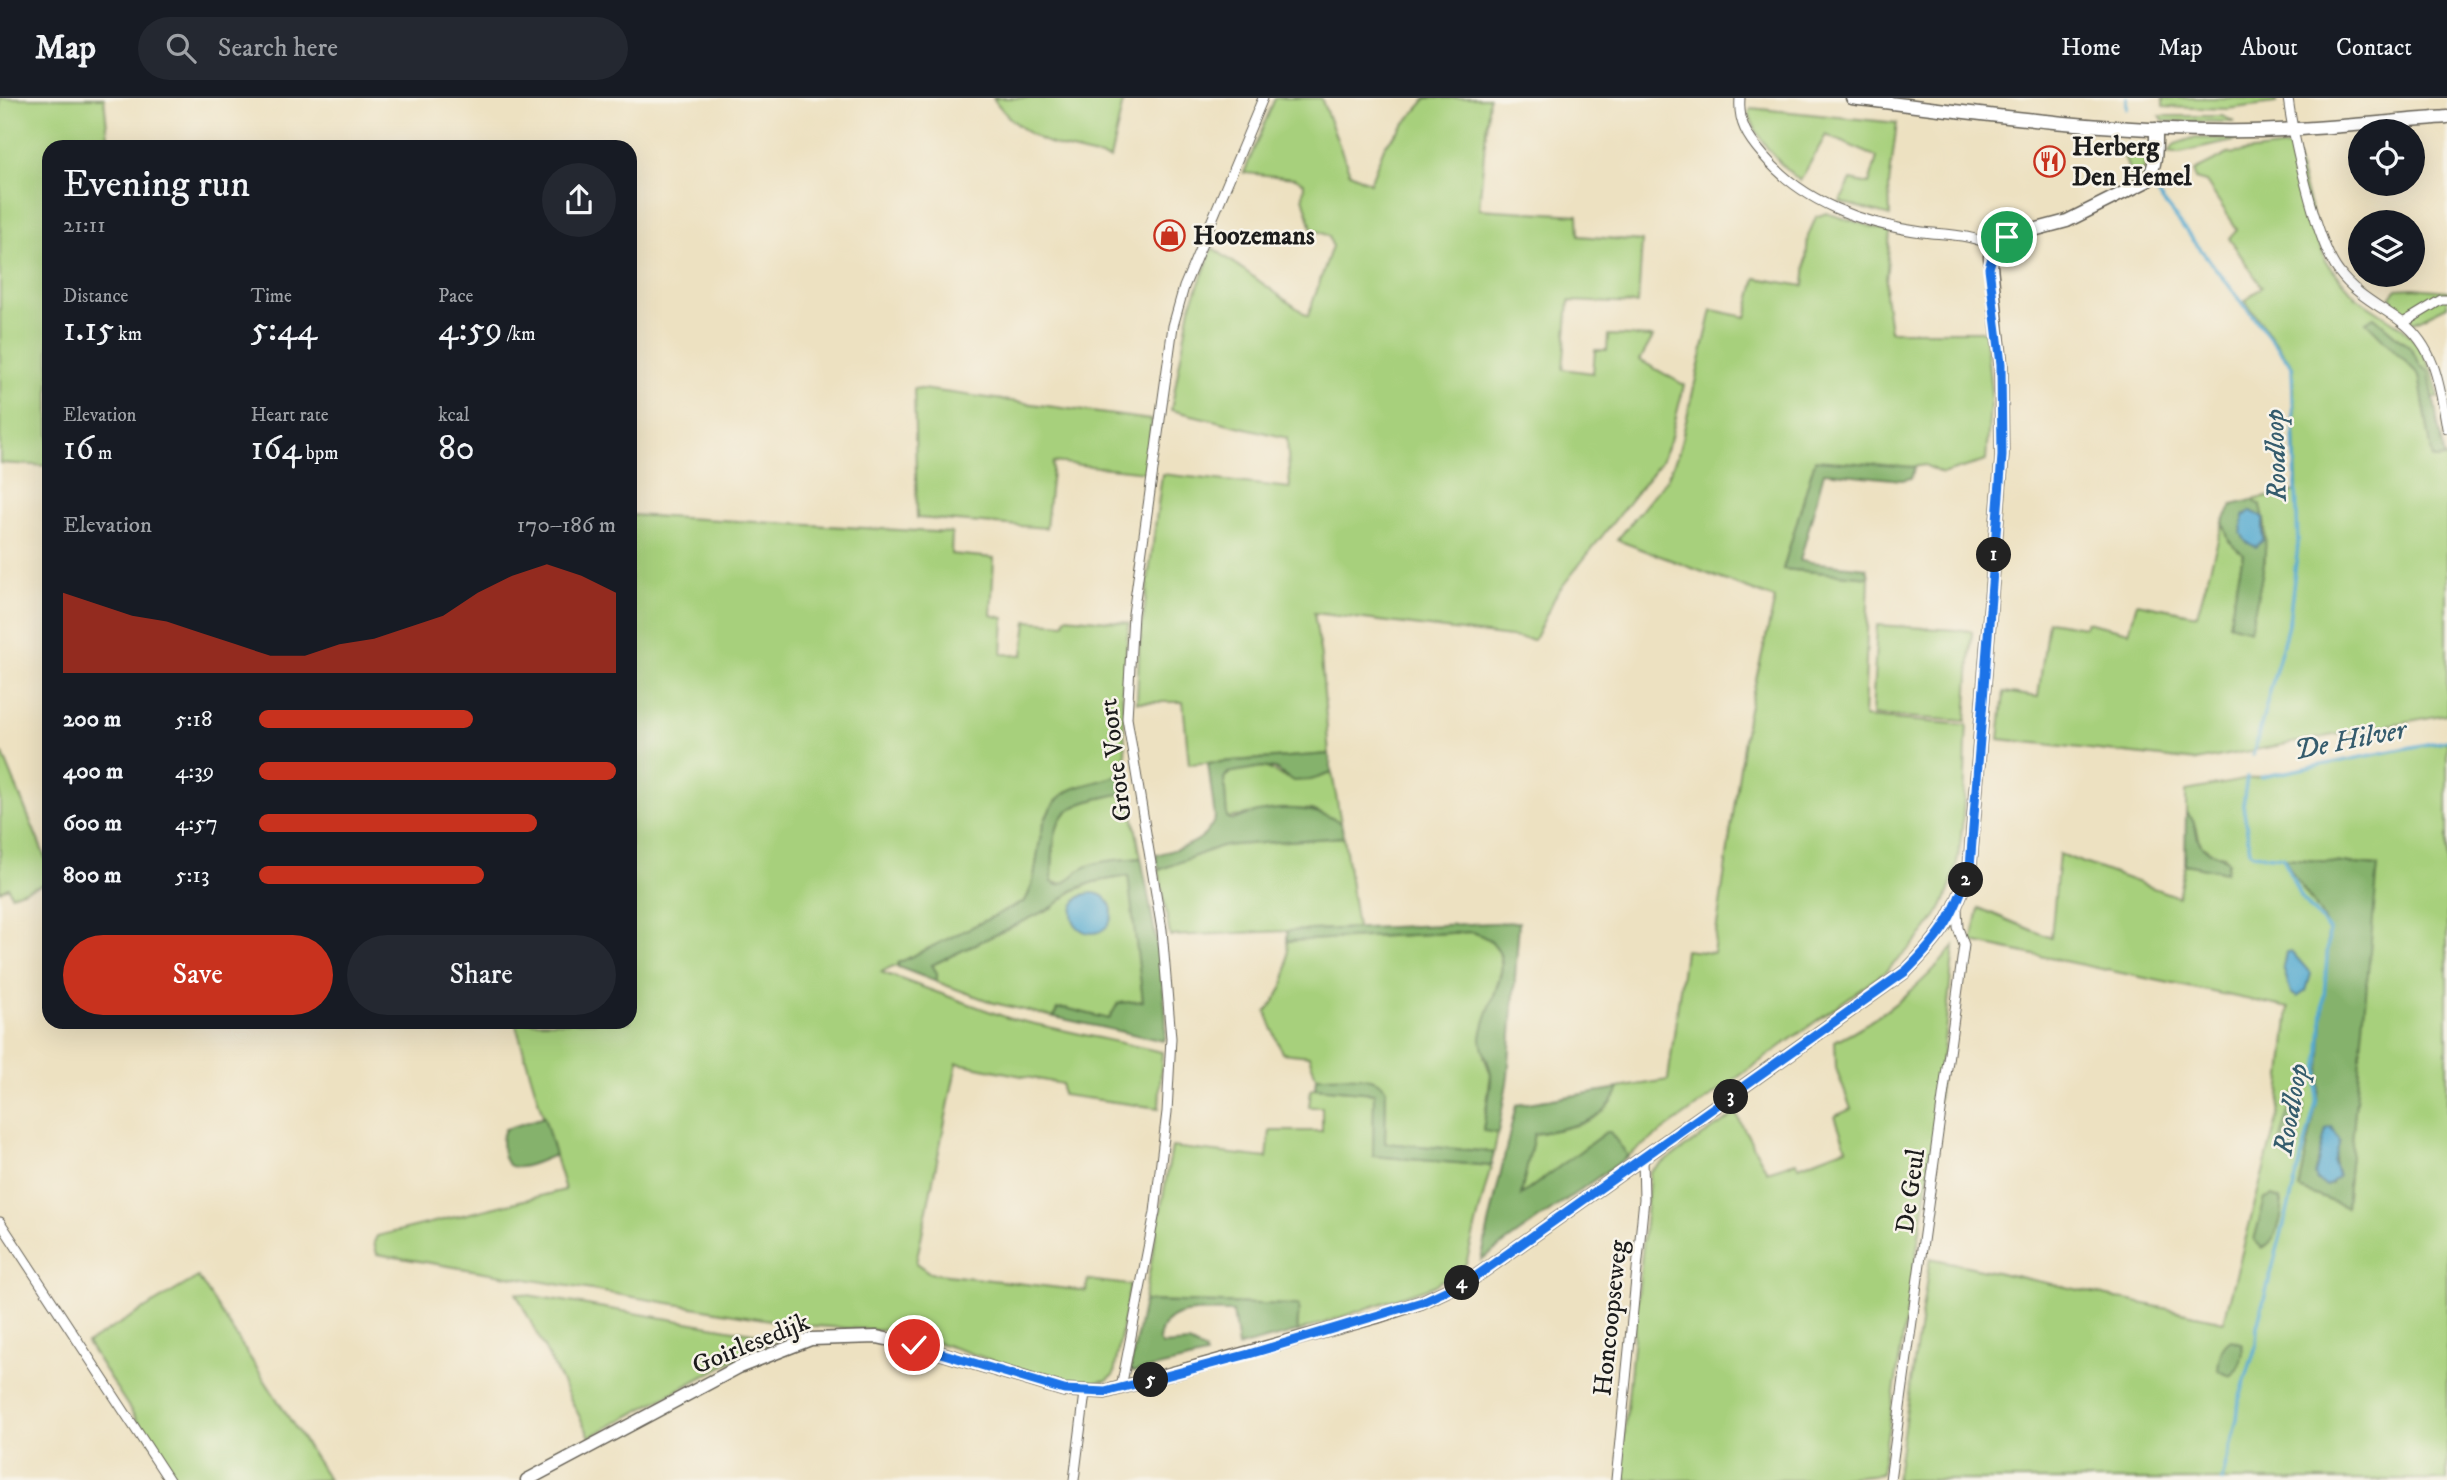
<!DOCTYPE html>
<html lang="en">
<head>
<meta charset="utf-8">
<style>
  body { margin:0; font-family:"IM FELL DW Pica",serif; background:#242831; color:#f1f3f6; height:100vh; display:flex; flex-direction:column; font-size:26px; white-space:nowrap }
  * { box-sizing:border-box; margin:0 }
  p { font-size:23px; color:#9ea1a6 }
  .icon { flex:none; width:38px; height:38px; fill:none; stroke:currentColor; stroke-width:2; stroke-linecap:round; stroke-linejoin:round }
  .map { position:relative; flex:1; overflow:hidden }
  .panel { position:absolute; left:42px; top:42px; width:595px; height:889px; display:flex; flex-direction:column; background:#171b24; border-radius:21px; box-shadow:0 7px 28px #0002 }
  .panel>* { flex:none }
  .controls { position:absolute; left:2348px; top:21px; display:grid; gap:14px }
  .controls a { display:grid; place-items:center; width:77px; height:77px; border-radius:50%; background:#171b24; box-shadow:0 7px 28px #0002; font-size:35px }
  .pin { position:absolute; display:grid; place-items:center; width:60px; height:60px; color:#fff; margin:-30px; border:4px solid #fff; border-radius:50%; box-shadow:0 2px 7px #0007 }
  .km { position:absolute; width:35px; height:35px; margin:-18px; border-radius:50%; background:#222; color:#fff; font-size:19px; line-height:35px; text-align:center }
  .round { display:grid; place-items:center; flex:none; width:74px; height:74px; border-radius:37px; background:#242831 }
  .summary { display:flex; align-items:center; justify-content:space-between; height:119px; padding:0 21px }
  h1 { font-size:38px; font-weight:600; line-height:52px }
  .stats { display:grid; grid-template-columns:repeat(3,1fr); gap:10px; height:119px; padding:7px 21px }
  .stats div { display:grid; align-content:center }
  .stats b { font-size:35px; font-weight:600 }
  .stats small { font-size:19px; font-weight:400 }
  .stats p { font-size:19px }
  .chart { height:196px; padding:14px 21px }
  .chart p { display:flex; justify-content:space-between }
  .chart svg { width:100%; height:126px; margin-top:7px; fill:#c8321e; opacity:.7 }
  .button { display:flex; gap:14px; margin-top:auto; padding:14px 21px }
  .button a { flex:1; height:80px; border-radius:42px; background:#c8321e; color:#fff; font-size:28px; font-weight:600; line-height:80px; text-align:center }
  .button a+a { background:#242831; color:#f1f3f6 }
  ul { padding:0 21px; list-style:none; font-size:23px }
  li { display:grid; grid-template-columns:112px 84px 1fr; align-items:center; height:52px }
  li i { height:18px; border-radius:9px; background:#c8321e }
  header { display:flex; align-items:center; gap:42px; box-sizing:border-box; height:98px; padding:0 35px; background:#171b24; border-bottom:2px solid #363941 }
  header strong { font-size:33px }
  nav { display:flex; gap:38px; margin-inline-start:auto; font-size:24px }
  .search { width:490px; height:63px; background:#242831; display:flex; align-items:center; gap:18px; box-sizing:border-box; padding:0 24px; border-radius:38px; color:#9ea1a6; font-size:26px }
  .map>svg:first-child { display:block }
</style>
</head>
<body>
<header>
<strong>Map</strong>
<div class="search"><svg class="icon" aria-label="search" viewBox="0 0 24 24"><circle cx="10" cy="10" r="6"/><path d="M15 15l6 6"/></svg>Search here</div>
<nav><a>Home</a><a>Map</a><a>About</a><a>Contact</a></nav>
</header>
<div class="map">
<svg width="2447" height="1382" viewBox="0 0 2447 1382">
  <rect width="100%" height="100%" fill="#f7f3e8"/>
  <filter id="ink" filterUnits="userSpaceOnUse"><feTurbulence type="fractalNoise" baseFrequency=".0143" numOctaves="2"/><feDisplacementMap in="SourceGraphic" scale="14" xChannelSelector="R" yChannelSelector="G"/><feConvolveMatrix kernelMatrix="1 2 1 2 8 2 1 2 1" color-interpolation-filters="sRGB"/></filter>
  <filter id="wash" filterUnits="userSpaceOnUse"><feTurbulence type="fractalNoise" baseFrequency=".00686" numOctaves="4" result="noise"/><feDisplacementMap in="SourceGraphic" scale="28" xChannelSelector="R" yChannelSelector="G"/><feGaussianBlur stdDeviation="1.57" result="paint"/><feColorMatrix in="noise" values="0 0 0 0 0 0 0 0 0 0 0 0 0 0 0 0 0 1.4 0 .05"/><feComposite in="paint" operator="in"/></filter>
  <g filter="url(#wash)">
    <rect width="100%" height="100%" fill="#ede1c1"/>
    <!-- green -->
    <g fill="#a7d07c" stroke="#62764c" stroke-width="2" fill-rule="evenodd">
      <polygon points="0,0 104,0 109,49 49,49 49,368 0,365"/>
      <path d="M993 0H1124L1110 61C1059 49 1025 46 993 0Z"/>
      <polygon points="1275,0 1321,0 1350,75 1370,85 1384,49 1427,0 1489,0 1479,111 1578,117 1579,138 1642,143 1638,206 1569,203 1563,271 1593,275 1595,252 1607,252 1608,237 1653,239 1640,262 1684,287 1670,343 1660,365 1557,495 1534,542 1314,515 1321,559 1329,656 1189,666 1183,604 1137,604 1139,552 1162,376 1290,390 1287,340 1171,312 1190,209 1213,150 1308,218 1332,148 1329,138 1312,131 1303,99 1304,85 1295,80 1244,75"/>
      <polygon points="2163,0 2275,0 2276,5 2227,11 2163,9"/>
      <path d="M1751 10 1897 25 1889 87 1890 118 1840 104 1851 82 1869 86 1877 59 1826 37 1800 83C1778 65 1757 43 1749 15Z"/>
      <polygon points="2160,18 2222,18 2235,24 2163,23"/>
      <polygon points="2193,40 2243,41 2180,55 2168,55 2175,46"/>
      <polygon points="2293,48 2325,163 2356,199 2403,230 2420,249 2432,272 2439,300 2433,299 2429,274 2421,268 2411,251 2374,219 2367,224 2419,277 2433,361 2447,360 2447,616 2196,663 1999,641 2004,594 2038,599 2048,523 2084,529 2086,524 2129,534 2137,505 2197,517 2223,424 2229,443 2243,456 2229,526 2250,531 2265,462 2261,407 2252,402 2297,393 2293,268 2245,203 2262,189 2229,140 2237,131 2206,84 2195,81 2194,73 2228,56"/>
      <polygon points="2122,54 2146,58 2143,76 2134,84"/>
      <path d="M1826 115 1890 134 1885 196 1890 233H1985L1991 294 1986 363 1942 376 1925 367 1905 370 1815 363 1783 471 1869 479 1864 619 1967 627C1963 685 1969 767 1937 817 1923 839 1905 855 1886 873L1628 1058 1610 1035 1606 1034 1523 1098 1521 1094 1534 1036C1567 1030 1605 1027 1619 990L1668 982 1685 852 1713 855 1747 620 1775 501 1617 442 1667 381 1679 353 1712 212 1746 219 1756 180 1804 188 1808 138 1816 119Z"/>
      <polygon points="2414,190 2447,193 2447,208 2414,224 2394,211 2391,198 2397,191"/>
      <polygon points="914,290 1152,322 1145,374 1053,364 1046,430 917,420"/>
      <path d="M630 417 952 435 951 456 994 460 991 517 1004 520 1002 556 1023 557 1027 523 1064 526 1066 519 1129 525 1122 591 1126 671C1107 688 1076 682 1058 701 1032 728 1043 772 1025 803L899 865 897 869 893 868 881 874 1008 920 1162 954 1159 1010 1062 997V986L957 965 916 1165 930 1175 1086 1193 1088 1182 1130 1187 1114 1276 1107 1282 1090 1285 1060 1282 1015 1270 906 1234 800 1227 377 1156 374 1144 377 1138 565 1092 515 924H630Z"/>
      <polygon points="1877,527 1972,533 1966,623 1872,617"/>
      <path d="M2447 643V1382H1896L1930 1160 2224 1223 2278 1017 2289 910 1972 844 1979 810 2051 840 2059 756 2178 799 2185 766 2226 774 2228 764 2224 758 2214 756 2201 747 2195 724 2186 715V693ZM2286 760 2377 768 2346 1109 2314 1027 2319 993 2328 833C2320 806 2295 788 2286 760Z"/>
      <polygon points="0,656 3,656 49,769 49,784 11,797 8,789 0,793"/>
      <path d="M1262 669C1273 671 1277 677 1287 680 1303 685 1317 680 1332 675L1341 725 1313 712 1290 711 1227 720 1224 680 1235 671Z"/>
      <path d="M1129 694 1141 760C1108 764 1090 764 1064 786L1052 784C1053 710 1058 708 1129 694Z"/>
      <polygon points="1344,739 1357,830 1170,838 1159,772 1221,748"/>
      <path d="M1129 778 1143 903C1127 907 1117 905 1109 921L1065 910 1057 911 1054 919 994 905 937 884V875L932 867 1053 809 1073 793 1094 784ZM1102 798 1109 805 1098 834 1083 833 1076 826 1074 807 1080 799Z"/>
      <path d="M1472 834 1490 840 1499 853 1502 870 1488 918 1484 959 1491 976 1483 1032 1498 1035 1494 1054 1391 1047 1385 1045 1386 992 1373 981 1316 979 1309 958 1282 955 1266 914C1286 891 1290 873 1287 843Z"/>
      <path d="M1954 848 1933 1051 1881 1376 1821 1382H1620L1650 1073 1736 1016 1767 1073 1796 1064 1799 1068 1846 1050 1835 1018 1851 1011 1836 970 1835 943C1880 921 1924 887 1954 848Z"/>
      <polygon points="1315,990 1374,995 1373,1058 1491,1068 1466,1166 1433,1188 1297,1234 1299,1209 1296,1207 1144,1203 1172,1049 1267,1060 1270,1033 1322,1033 1322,1009 1309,1009 1311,992"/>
      <polygon points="198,1179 329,1382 176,1382 87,1245"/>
      <polygon points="516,1195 782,1240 732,1263 590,1339"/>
    </g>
    <!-- forest -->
    <g fill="#85b26c" stroke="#506744" stroke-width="2" fill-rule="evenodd">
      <polygon points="2374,219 2411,251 2421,268 2429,274 2444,360 2433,361 2419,277 2366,224"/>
      <polygon points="1815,362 1915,369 1911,380 1902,382 1824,374 1800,463 1867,470 1869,479 1783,471"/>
      <path d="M2252 402 2261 407C2273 448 2259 491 2250 532L2229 526 2243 456 2229 443 2223 424 2232 407Z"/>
      <path d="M1329 656 1332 675 1311 682 1293 683 1275 671 1262 669 1228 675 1224 680 1227 720 1233 722C1267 708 1309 705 1341 725L1344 739 1221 748 1159 772 1156 757C1182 749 1205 747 1215 720L1208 665Z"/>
      <path d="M1126 671 1129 694C1058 708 1053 710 1052 784L1057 787C1067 786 1071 778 1080 772 1097 761 1121 762 1141 760 1147 791 1173 920 1164 943L1054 919 1057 911 1065 910 1109 921 1118 905 1143 903 1128 778 1094 784 1073 792 1053 809 932 867 937 875V884L898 869V865L1025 803C1043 772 1032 728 1058 701 1076 682 1107 688 1126 671Z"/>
      <path d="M2186 715C2198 723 2194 734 2200 745 2207 757 2221 754 2228 764L2226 774 2185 766Z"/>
      <path d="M2285 760 2378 768 2346 1109 2299 1091 2319 993 2328 833C2320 806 2295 787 2285 760ZM2323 1045 2336 1057 2332 1086 2317 1083 2316 1071Z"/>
      <path d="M1519 824 1508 979 1498 1035 1483 1033C1485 1015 1491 996 1491 978 1491 966 1481 954 1481 941 1483 903 1532 853 1472 834L1287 843V833Z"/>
      <path d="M1316 979C1334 980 1377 973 1386 992L1385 1045 1494 1054 1491 1068 1373 1058 1374 995 1315 990Z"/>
      <path d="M1619 990C1605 1027 1567 1029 1534 1036L1521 1097 1606 1034H1610L1628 1058 1481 1162 1516 1007Z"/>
      <polygon points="2294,996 2299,996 2305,1006 2295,1051 2286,1058 2280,1054 2279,1048"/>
      <path d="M544 1019 555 1057C538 1063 506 1083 503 1054 502 1045 501 1039 505 1031Z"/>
      <path d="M2273 1098 2280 1101C2286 1114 2276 1145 2262 1150L2254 1142 2265 1101Z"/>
      <path d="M1144 1203 1296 1207 1299 1208 1297 1234 1238 1249 1233 1214C1206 1214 1162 1206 1159 1243L1162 1247 1189 1245 1205 1253 1206 1258 1136 1274 1130 1272Z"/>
      <path d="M2231 1242 2241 1245C2246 1256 2240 1270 2231 1278L2218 1273C2219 1260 2220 1249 2231 1242Z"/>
    </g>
    <!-- water -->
    <g fill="#54aad0" stroke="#386376" stroke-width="2">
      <polygon points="2251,413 2263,419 2263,442 2256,449 2246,444 2241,435 2244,418"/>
      <circle cx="1092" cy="815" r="20"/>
      <polygon points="2291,853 2311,876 2306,893 2297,899 2291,895 2283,869 2286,854"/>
      <polygon points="2332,1029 2340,1043 2334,1064 2338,1079 2327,1088 2317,1083 2315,1077 2326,1031"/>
    </g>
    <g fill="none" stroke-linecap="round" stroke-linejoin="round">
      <!-- stream -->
      <g stroke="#54aad0" stroke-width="3.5">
        <polyline points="2127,10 2127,0"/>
        <polyline points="2158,97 2292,268 2298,447 2289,523 2253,657"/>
        <polyline points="2261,679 2447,642"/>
        <polyline points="2222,1382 2237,1321 2239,1302 2256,1248 2257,1228 2316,1005 2329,832 2300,798 2283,759 2253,756 2250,753 2243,706 2247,679"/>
      </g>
    </g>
  </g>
  <g filter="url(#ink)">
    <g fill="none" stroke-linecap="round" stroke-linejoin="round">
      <defs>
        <g id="street">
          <path d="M1740 0C1738 24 1747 39 1763 57 1802 104 1863 126 1922 134 1948 137 1972 136 1995 149"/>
          <path d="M2288 0C2293 38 2316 145 2339 174 2355 196 2380 208 2402 224 2436 250 2440 290 2447 330"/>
          <polyline points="2403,225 2441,202 2447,202"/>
          <polyline points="0,1124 169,1382"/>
          <polyline points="1121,1290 1155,1114 1167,1014 1171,940 1162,832 1127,620 1133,516 1173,228 1184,189 1263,0"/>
          <polyline points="1074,1382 1085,1295"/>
          <polyline points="1616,1382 1644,1101 1643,1062"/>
          <polyline points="1890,1382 1964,847 1958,830 1957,810"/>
        </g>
        <g id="secondary">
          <path d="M1852 0C1984 17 2117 35 2250 33 2316 32 2382 24 2447 19"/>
          <path d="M527 1382 739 1269 811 1241 877 1239 914 1247 1064 1292 1105 1294 1376 1219 1422 1204 1475 1179 1906 873C1943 836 1954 819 1970 769L2002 358 2001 266 1990 158 2007 139 2067 123 2147 83C2157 67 2156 50 2156 31"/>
        </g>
      </defs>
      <!-- street casing -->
      <use href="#street" stroke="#656156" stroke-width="11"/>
      <!-- secondary casing -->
      <use href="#secondary" stroke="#656156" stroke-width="15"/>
      <!-- street -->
      <use href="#street" stroke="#fff" stroke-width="9"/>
      <!-- secondary -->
      <use href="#secondary" stroke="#fff" stroke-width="12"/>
    </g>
  </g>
  <g fill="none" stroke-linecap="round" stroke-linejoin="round" filter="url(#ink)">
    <defs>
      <path id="route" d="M914 1247 1064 1292 1105 1294 1249 1256 1422 1204 1475 1179 1906 873C1943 836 1954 819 1970 769L2002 358 2001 266 1989 170 1995 149 2007 139"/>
    </defs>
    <!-- route casing -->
    <use href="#route" stroke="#fff" stroke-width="14"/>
    <!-- route -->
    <use href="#route" stroke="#1a73e8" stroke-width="9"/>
  </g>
  <!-- icons -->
  <defs>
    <symbol id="restaurant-ring" viewBox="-11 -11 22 22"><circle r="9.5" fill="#f7f3e8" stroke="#c8321e" stroke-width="1.5"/><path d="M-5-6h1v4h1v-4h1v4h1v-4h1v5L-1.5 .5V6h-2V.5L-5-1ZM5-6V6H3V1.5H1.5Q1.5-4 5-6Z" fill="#c8321e"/></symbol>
    <symbol id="shop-ring" viewBox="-11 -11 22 22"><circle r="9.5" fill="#f7f3e8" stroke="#c8321e" stroke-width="1.5"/><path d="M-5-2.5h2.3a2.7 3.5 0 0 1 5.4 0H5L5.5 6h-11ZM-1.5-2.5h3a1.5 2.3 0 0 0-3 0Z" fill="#c8321e"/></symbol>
  </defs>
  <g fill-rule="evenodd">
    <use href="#restaurant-ring" x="2032" y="46" width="35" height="35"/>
    <use href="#shop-ring" x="1152" y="120" width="35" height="35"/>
  </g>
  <g text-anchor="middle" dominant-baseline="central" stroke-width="5" stroke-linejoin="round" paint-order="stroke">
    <!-- poi labels -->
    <g font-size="26" font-weight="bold" fill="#1c1c1c" stroke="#f7f3e8" text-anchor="start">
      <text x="2072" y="49">Herberg<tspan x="2072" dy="30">Den Hemel</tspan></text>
      <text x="1193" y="138">Hoozemans</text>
    </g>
    <!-- street labels -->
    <g font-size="26" fill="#1c1c1c" stroke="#f7f3e8">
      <text transform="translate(1116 662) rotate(-97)">Grote Voort</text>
      <text transform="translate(1911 1093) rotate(-82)">De Geul</text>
      <text transform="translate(1611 1220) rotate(-84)">Honcoopseweg</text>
      <text transform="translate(751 1246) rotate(-22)">Goirlesedijk</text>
    </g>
    <!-- water labels -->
    <g font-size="28" font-style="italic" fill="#355c6d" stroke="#f7f3e8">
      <text transform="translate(2276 357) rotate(-92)">Roodloop</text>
      <text transform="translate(2350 642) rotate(-11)">De Hilver</text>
      <text transform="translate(2291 1011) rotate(-80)">Roodloop</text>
    </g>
  </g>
</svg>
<div class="controls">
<a><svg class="icon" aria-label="locate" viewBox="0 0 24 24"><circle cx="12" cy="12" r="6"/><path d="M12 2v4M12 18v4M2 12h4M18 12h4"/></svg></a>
<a><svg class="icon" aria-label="layers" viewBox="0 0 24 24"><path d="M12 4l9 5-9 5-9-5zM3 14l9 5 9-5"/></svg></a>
</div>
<div class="pin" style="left:2007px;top:139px;background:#1e9e55"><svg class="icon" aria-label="arrive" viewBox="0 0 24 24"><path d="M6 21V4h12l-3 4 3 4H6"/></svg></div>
<div class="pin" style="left:914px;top:1247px;background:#d93025"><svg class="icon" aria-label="check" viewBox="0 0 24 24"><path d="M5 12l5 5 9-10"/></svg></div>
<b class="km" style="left:1994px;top:457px">1</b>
<b class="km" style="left:1966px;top:782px">2</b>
<b class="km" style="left:1731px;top:999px">3</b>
<b class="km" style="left:1462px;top:1185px">4</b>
<b class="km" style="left:1151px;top:1282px">5</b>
<section class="panel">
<div class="summary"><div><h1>Evening run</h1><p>21:11</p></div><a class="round"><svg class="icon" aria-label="share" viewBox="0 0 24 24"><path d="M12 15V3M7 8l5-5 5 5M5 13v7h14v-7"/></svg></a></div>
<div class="stats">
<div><p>Distance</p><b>1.15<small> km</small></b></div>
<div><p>Time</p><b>5:44</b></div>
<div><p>Pace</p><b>4:59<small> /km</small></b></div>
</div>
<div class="stats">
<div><p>Elevation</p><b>16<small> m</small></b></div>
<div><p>Heart rate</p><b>164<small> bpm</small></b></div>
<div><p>kcal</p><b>80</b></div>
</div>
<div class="chart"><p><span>Elevation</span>170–186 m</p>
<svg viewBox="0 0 160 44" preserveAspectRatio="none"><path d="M0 44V16L10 20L20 24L30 26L40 30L50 34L60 38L70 38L80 34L90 32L100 28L110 24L120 16L130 10L140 6L150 10L160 16V44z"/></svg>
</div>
<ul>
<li><b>200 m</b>5:18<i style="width:60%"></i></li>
<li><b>400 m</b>4:39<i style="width:100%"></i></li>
<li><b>600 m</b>4:57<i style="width:78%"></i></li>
<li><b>800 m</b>5:13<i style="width:63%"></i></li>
</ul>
<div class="button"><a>Save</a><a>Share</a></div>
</section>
</div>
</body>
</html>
